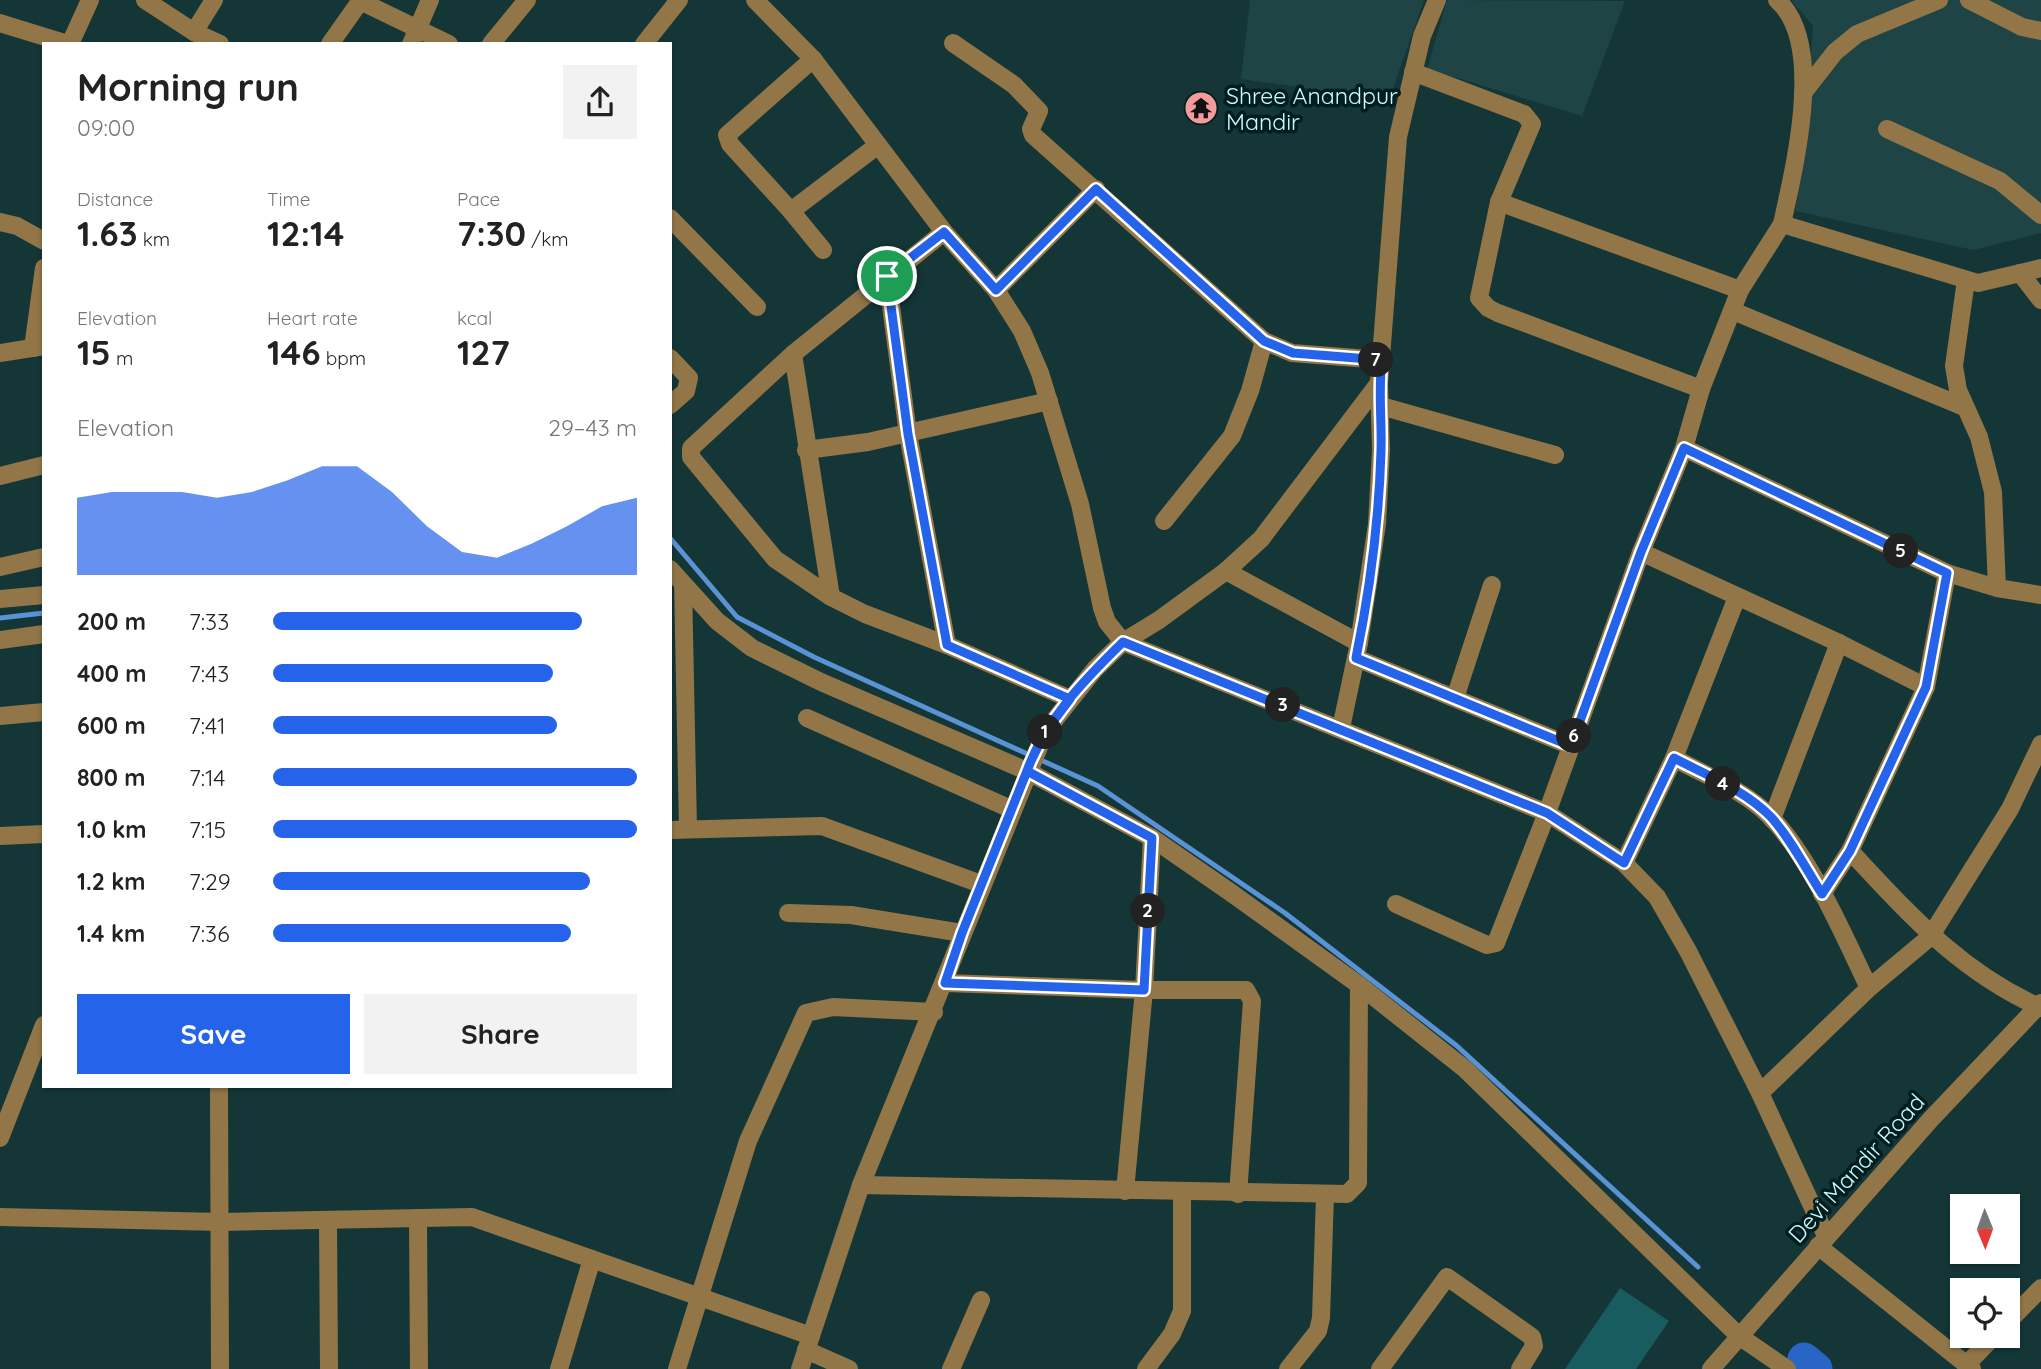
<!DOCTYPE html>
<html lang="en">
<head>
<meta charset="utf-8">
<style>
  body { margin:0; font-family:Quicksand,sans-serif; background:#f2f2f2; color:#222; height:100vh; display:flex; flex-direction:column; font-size:26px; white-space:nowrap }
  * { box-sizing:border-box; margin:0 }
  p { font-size:23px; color:#767676 }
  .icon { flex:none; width:38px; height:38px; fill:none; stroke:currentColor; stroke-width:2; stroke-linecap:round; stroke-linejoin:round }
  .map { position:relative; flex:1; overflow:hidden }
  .panel { position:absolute; left:42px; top:42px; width:630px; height:1046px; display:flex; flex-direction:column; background:#fff; border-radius:0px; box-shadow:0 2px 5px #0004 }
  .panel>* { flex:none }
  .needle { width:46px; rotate:179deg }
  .fabs { position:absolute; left:1950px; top:1194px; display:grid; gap:14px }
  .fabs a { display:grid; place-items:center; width:70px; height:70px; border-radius:0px; background:#fff; box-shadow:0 2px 5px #0004; font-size:35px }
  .pin { position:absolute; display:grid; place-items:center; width:60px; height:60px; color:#fff; margin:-30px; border:4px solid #fff; border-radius:50%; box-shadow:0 2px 7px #0007 }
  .km { position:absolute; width:35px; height:35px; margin:-18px; border-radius:50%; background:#222; color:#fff; font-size:19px; line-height:35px; text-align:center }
  .round { display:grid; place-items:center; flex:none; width:74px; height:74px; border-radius:0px; background:#f2f2f2 }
  .headline { display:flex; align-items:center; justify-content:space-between; height:119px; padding:0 35px }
  h1 { font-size:38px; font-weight:700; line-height:52px }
  .metrics { display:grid; grid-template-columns:repeat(3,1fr); gap:10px; height:119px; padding:7px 35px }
  .metrics div { display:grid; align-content:center }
  .metrics b { font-size:35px; font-weight:700 }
  .metrics small { font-size:19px; font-weight:400 }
  .metrics p { font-size:19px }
  .chart { height:196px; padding:14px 35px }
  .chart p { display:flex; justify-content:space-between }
  .chart svg { width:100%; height:126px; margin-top:7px; fill:#2563eb; opacity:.7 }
  .button { display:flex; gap:14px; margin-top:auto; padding:14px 35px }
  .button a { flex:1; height:80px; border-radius:0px; background:#2563eb; color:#fff; font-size:28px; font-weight:700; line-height:80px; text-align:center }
  .button a+a { background:#f2f2f2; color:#222 }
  ul { padding:0 35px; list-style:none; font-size:23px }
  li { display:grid; grid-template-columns:112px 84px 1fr; align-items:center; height:52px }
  li i { height:18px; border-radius:9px; background:#2563eb }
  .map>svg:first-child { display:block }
</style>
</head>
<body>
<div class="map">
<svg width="2041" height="1369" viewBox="0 0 2041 1369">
  <rect width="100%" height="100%" fill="#143637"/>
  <!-- built -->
  <g fill="#1e4446">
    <polygon points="1250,0 1424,0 1389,100 1241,79"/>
    <polygon points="1447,0 1625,1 1582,116 1427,69"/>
    <polygon points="1791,0 2041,0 2041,233 1973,250 1795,211 1805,139 1813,26"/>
  </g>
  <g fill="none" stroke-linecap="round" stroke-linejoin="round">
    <!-- stream -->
    <g stroke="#5992d5" stroke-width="5">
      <polyline points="670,538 737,617 814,657 1098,786 1285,913 1457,1046 1698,1267"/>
      <polyline points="0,618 44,613"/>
    </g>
    <!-- river -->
    <polyline stroke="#2865c4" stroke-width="33" points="1804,1359 1816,1369"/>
  </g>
  <!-- building -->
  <polygon fill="#195c5f" points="1620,1288 1669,1321 1636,1369 1565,1369"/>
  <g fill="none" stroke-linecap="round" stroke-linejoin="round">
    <!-- minor -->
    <g stroke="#927647" stroke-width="18">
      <polyline points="145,0 194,32 220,44"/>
      <polyline points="755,0 813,59 944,232 996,290 1022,331 1040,373 1080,504 1102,608 1107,622 1123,642 1547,813 1624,863 1657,897 1688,951 1760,1093 1826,1236"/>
      <path d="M1777 0C1826 43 1794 168 1782 224L1978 283 2041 268"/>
      <polyline points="1969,0 2022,27 2041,31"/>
      <polyline points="360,1 449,44"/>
      <polyline points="0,23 68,44"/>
      <polyline points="194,32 214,0"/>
      <polyline points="953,43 1014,85 1039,111 1031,129 1033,135 1264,341 1292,353 1382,360"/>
      <polyline points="70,44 90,0"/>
      <polyline points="330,44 361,0"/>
      <polyline points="411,44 430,0"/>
      <polyline points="491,44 527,0"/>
      <polyline points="644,44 679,0"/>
      <polyline points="1413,72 1524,114 1532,124 1499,202 1479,298 1488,308 1498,313 1701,389"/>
      <polyline points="1803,93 1835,52 1857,34 1939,0"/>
      <polyline points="1887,129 2000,181 2041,215"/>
      <polyline points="1499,202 1740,290"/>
      <polyline points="791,211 730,144 727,135 813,59"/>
      <polyline points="670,218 757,307"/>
      <polyline points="0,222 17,226 44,241"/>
      <polyline points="944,232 793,354 691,448 691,457 775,559 831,597 865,614 947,645 1070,699"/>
      <polyline points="823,250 791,211 878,145"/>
      <polyline points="2020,273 2041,300"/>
      <polyline points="887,276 908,434 947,645"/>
      <polyline points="1966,280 1954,366 1958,390 1979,437 1993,492 1997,588"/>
      <polyline points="996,290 1096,189"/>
      <polyline points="1733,311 1964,407"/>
      <polyline points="33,348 44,268"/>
      <polyline points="0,353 44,346"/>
      <polyline points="793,354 831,597"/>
      <polyline points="670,358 689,378 686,391 670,405"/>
      <polyline points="1381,406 1555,455"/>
      <polyline points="1684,448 1947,573 1997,588 2041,595"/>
      <polyline points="806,450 868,442 1049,401"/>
      <polyline points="0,476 44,465"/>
      <polyline points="1164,521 1232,436 1250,391 1264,341"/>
      <polyline points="1641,552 1839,643 1926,687"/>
      <polyline points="0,567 44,557"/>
      <polyline points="670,569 717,621 752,648 821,682 1027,771 1152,838 1230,892 1359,985 1465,1069 1739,1336 1787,1369"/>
      <polyline points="1226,571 1359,643"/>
      <polyline points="683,584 688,829"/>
      <polyline points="0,599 44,595"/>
      <polyline points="0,640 44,634"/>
      <polyline points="1356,658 1571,746"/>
      <polyline points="1455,698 1492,585"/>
      <polyline points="0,716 44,712"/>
      <polyline points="807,718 1013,810"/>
      <polyline points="1341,728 1359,643 1377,524 1381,450 1379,383 1398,137 1422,36 1437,0"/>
      <path d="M1674 758C1703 774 1736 787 1762 809 1807 848 1843 934 1869 988"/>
      <polyline points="1772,819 1839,643"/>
      <polyline points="670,830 822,826 981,884"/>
      <polyline points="0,836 44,834"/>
      <path d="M1850 851C1910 915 1959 971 2041 1008"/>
      <polyline points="1624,863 1674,758 1737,597"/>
      <polyline points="1822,894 1850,851 1926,687 1947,573"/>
      <polyline points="1396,904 1487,945 1496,943 1547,813 1641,552 1684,448 1701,389 1740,290 1782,224"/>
      <polyline points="788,913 851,915 962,933"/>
      <polyline points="945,983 1144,990 1246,990 1252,1001 1238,1194"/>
      <polyline points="219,1087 220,1369"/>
      <polyline points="1760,1093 1869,988 1930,937 2010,809 2041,744"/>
      <polyline points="0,1138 44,1025"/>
      <polyline points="861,1185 1347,1194 1358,1183 1359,985"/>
      <polyline points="1125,1191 1144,990 1152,838"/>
      <polyline points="0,1217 221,1222 472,1217 811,1336"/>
      <polyline points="418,1218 419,1369"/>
      <polyline points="328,1220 329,1369"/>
      <polyline points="1818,1246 1972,1369"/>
      <polyline points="2007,1323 2041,1288"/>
      <polyline points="806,1350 849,1369"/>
      <polyline points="1967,1364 1995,1335"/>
      <polyline points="559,1369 592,1259"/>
      <polyline points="677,1369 748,1141 806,1013 833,1007 934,1012"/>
      <polyline points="800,1369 861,1185 1045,732 1095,669 1123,642 1159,620 1226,571 1261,539 1379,383"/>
      <polyline points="951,1369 981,1300"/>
      <polyline points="1146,1369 1172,1334 1182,1311 1182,1193"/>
      <polyline points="1288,1369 1318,1331 1321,1318 1325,1195"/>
      <polyline points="1380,1369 1447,1277 1532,1337 1534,1346 1520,1369"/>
      <polyline points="1711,1369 1931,1119 2041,1003"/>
    </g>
  </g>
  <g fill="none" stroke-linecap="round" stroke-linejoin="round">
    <defs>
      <path id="route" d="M887 276 908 434 947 645 1070 699 1045 732 1031 761 962 933 945 983 1144 990 1152 838 1027 771C1045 720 1085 679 1123 642L1547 813 1624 863 1674 758C1706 775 1745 790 1771 817 1791 839 1806 869 1822 894L1850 851 1926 687 1947 573 1684 448 1641 552 1571 746 1356 658C1370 590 1379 520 1381 451 1382 420 1378 390 1382 360L1293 353 1264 341 1096 189 996 290 944 232 887 276"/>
    </defs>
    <!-- route casing -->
    <use href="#route" stroke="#fff" stroke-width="14"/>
    <!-- route -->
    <use href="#route" stroke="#2563eb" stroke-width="9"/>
  </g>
  <!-- icons -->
  <defs>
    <symbol id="temple-disc" viewBox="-11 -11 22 22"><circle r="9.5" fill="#f59b9b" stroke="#001d1f"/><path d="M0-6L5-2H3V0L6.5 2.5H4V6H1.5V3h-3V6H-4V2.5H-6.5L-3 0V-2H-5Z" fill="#111"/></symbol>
  </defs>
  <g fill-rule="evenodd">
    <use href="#temple-disc" x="1182" y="89" width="38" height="38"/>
  </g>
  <g text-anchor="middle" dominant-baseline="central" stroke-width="7" stroke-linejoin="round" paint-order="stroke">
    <!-- poi labels -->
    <g font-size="23" fill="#cbfbfd" stroke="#001d1f" text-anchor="start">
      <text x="1226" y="95">Shree Anandpur<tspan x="1226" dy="26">Mandir</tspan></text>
    </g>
    <!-- street labels -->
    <g font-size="23" fill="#cbfbfd" stroke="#001d1f">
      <text transform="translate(1856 1168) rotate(-48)">Devi Mandir Road</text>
    </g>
  </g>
</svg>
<div class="fabs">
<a><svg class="needle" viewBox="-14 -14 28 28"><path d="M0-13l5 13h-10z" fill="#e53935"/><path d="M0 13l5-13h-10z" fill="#767676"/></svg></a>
<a><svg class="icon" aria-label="locate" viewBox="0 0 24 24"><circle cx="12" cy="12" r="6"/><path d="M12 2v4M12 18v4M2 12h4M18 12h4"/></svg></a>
</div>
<div class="pin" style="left:887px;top:276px;background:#1e9e55"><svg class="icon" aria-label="arrive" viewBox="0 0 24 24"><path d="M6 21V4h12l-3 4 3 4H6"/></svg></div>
<b class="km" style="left:1045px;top:732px">1</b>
<b class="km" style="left:1148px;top:911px">2</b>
<b class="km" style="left:1283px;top:705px">3</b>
<b class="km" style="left:1723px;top:784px">4</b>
<b class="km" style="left:1901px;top:551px">5</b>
<b class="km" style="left:1574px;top:736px">6</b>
<b class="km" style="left:1376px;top:360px">7</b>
<section class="panel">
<div class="headline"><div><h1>Morning run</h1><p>09:00</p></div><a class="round"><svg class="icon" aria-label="share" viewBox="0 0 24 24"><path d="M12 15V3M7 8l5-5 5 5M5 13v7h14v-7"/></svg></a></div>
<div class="metrics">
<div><p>Distance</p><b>1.63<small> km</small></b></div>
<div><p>Time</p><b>12:14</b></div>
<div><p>Pace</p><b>7:30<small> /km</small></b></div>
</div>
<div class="metrics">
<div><p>Elevation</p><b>15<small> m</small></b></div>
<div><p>Heart rate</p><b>146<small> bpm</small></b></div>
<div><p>kcal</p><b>127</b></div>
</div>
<div class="chart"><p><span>Elevation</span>29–43 m</p>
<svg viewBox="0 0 160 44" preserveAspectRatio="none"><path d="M0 44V17L10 15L20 15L30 15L40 17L50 15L60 11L70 6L80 6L90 15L100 27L110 36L120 38L130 33L140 27L150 20L160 17V44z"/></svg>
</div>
<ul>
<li><b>200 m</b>7:33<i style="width:85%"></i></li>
<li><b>400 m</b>7:43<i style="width:77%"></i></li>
<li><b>600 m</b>7:41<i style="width:78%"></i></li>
<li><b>800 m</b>7:14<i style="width:100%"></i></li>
<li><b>1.0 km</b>7:15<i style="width:100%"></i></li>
<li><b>1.2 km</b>7:29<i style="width:87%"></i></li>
<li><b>1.4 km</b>7:36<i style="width:82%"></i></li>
</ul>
<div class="button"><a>Save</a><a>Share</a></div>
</section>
</div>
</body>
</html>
